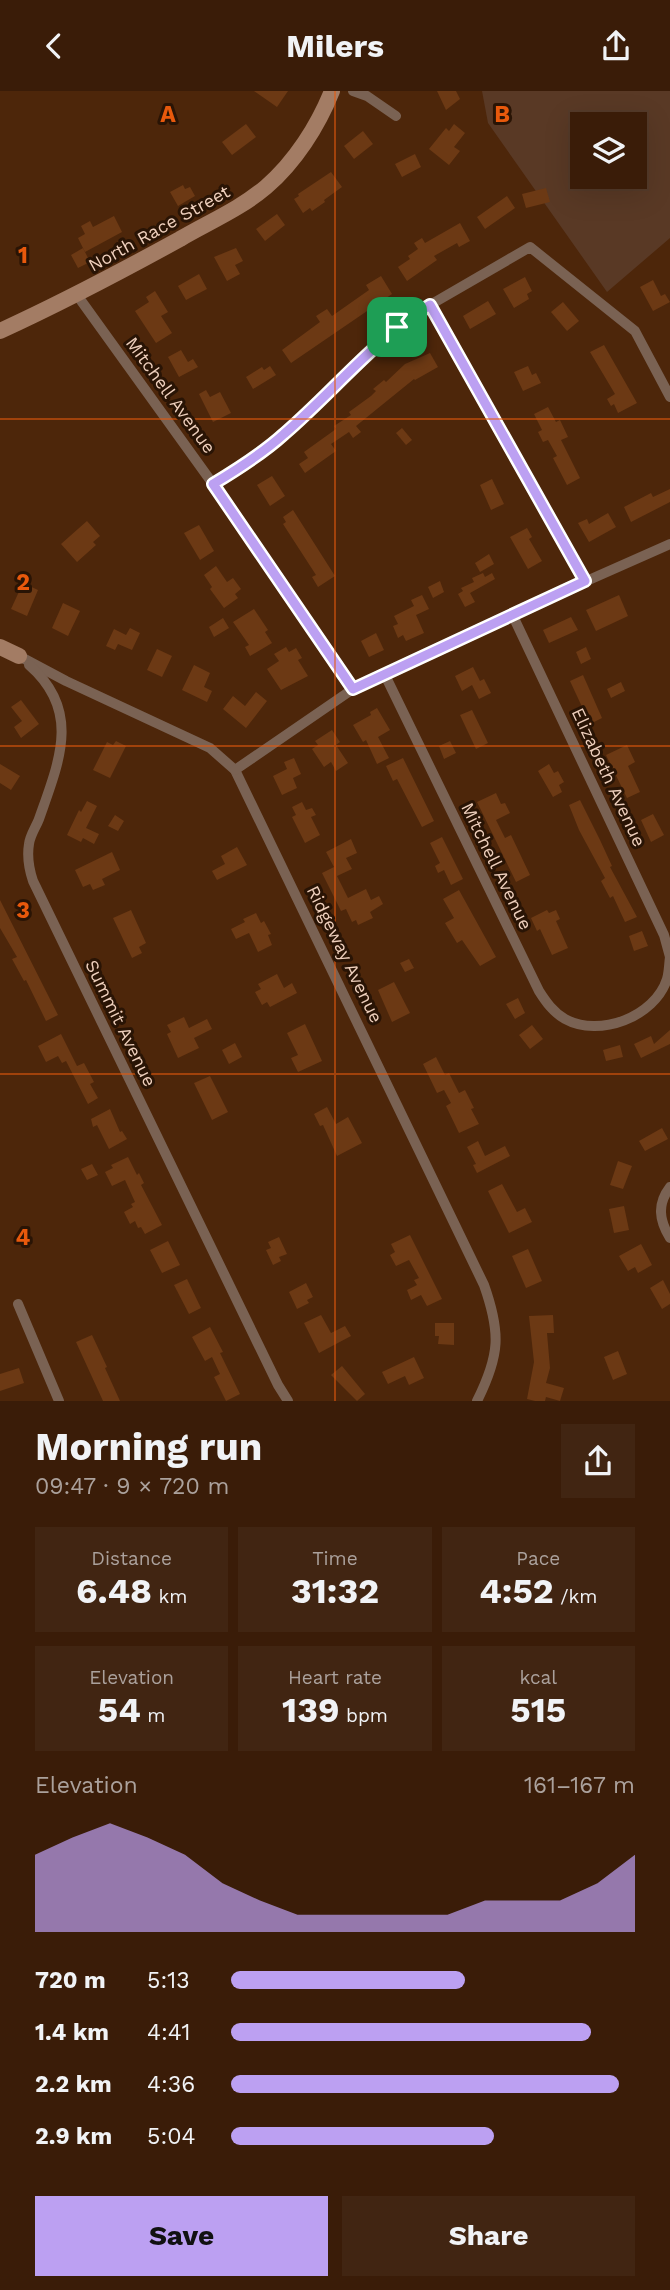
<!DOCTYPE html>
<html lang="en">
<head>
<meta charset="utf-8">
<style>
  body { margin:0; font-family:"Work Sans",sans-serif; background:#412512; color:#f1f3f6; height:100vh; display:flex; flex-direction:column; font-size:26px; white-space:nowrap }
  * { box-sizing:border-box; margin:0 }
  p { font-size:23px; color:#aba19c }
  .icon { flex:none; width:38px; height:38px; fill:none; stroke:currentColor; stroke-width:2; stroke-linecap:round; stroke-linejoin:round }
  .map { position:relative; height:1310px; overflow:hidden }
  .details { display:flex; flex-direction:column; background:#3a1c08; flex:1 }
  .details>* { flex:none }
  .fabs { position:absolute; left:570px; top:21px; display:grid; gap:14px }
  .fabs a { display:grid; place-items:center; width:77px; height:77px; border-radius:0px; background:#3a1c08; box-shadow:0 7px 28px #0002,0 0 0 2px #543a29; font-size:35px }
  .pin { position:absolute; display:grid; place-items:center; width:60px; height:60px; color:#fff; margin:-30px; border-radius:14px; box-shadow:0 4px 10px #0006 }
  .round { display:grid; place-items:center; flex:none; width:74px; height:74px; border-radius:0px; background:#412512 }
  .head { display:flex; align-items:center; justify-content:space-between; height:119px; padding:0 35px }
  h1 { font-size:38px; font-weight:700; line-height:52px }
  .stats { display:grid; grid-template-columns:repeat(3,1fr); gap:10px; height:119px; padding:7px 35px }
  .stats div { display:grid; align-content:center; border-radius:0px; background:#412512; text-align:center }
  .stats b { font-size:35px; font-weight:700 }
  .stats small { font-size:19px; font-weight:400 }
  .stats p { font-size:19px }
  .chart { height:196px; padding:14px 35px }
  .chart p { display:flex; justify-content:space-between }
  .chart svg { width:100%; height:126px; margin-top:7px; fill:#bca0f2; opacity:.7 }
  .action { display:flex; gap:14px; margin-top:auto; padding:14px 35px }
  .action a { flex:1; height:80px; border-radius:0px; background:#bca0f2; color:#111; font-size:28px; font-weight:700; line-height:80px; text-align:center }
  .action a+a { background:#412512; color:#f1f3f6 }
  ul { padding:0 35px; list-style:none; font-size:23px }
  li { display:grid; grid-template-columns:112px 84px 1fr; align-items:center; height:52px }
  li i { height:18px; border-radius:9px; background:#bca0f2 }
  header { display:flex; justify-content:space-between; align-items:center; height:91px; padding:0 35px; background:#3a1c08; font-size:32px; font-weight:700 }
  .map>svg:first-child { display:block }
</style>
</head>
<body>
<header><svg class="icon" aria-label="back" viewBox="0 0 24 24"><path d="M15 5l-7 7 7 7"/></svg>Milers<svg class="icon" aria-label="share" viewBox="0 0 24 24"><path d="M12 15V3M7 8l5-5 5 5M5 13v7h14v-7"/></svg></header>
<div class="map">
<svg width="670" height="1310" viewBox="0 0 670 1310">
  <rect width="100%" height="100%" fill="#4d260a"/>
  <!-- green -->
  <path fill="#593925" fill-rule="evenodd" d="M482 0H670V147L607 201 488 32ZM583 33H635V86H583Z"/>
  <!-- building -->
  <g fill="#6c3914">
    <polygon points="254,0 288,0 277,16"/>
    <polygon points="437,0 456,0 460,8 446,19"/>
    <polygon points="246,33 256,46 232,64 222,51"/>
    <polygon points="454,33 465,42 454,56 460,60 449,74 429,58 446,37 449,40"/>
    <polygon points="363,40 373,53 354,68 344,55"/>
    <polygon points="415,63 421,76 402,86 395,73"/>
    <polygon points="331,81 342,96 324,109 325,111 312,120 310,117 303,122 294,108 299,105 298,103"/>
    <polygon points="183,94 185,98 190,96 195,105 178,115 170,101"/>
    <polygon points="546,97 550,111 526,117 522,103"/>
    <polygon points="507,105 515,117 485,138 477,126"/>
    <polygon points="277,123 285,134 265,150 256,138"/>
    <polygon points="114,125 122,141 85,161 78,147 85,143 81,135 90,130 93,136"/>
    <polygon points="460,132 470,150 459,156 457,152 434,165 437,169 407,190 398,176 410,168 408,165 418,158 414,152 422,147 425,152"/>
    <polygon points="83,157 90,171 78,177 71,164"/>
    <polygon points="236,157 243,170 235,174 240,183 227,190 214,166"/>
    <polygon points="199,183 207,198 186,209 178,195"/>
    <polygon points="381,185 392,203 291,272 282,259 320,231 316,225 327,218 332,225 369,199 366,194"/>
    <polygon points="525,186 532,200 527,203 529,208 514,217 503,198"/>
    <polygon points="653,189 661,205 665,203 670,211 653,220 640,196"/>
    <polygon points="155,200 168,221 161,225 172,242 156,252 135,220 149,211 146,206"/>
    <polygon points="488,210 496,223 470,238 463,225"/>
    <polygon points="563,211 579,230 567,240 551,221"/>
    <polygon points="604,254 637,312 618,322 614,313 611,315 607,308 615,303 590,261"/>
    <polygon points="181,259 188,271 193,268 198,276 179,286 168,266"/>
    <polygon points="430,262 438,276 415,289 414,288 356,335 361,341 353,347 349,341 331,353 336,360 305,382 299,373 308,367 304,361 336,338 334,335 351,324 349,321 371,305 376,300 373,298 384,289 386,291 405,273"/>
    <polygon points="270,275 276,284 253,298 246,286 262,276 264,279"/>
    <polygon points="528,275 532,284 536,282 541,292 523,300 514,281"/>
    <polygon points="206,299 210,306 220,301 231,322 213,331 199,303"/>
    <polygon points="548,316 556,331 560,329 568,346 561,349 580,387 567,394 553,367 557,365 548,349 543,351 538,341 542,339 534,323"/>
    <polygon points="402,337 412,349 406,354 396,342"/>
    <polygon points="272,385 285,405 270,415 257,394"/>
    <polygon points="492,388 504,413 491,419 480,394"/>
    <polygon points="670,398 670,411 631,431 624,416 651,402 653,406"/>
    <polygon points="293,419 335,485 318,496 312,486 316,484 283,433 286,431 283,426"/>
    <polygon points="608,422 616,436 589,451 578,432 587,428 589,433"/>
    <polygon points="87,430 100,445 93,451 96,454 77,471 61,453"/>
    <polygon points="199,434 214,460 200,469 184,442"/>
    <polygon points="527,437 532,446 529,448 542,470 528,478 510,446"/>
    <polygon points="489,463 494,473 480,481 475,472"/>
    <polygon points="216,475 227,491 233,487 241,498 235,503 238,507 224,517 210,498 212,496 204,484"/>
    <polygon points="483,482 485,486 492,482 495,488 470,502 475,511 465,516 458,503 463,500 461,497 474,491 472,487"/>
    <polygon points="440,490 444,501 433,507 428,496"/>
    <polygon points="23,492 38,499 27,525 11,518"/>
    <polygon points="422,504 429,518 416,524 424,542 406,550 403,544 398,547 393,535 398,533 394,525 414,515 411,509"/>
    <polygon points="619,504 628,525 596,540 586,519"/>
    <polygon points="63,512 80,520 68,545 52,537"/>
    <polygon points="254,518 268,539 265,541 272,552 250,565 245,556 249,554 233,531"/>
    <polygon points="571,526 578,539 549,552 543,539"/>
    <polygon points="223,527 229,537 214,546 209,536"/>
    <polygon points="130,537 140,542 132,559 118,553 115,559 106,555 114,538 126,544"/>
    <polygon points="376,542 384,559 369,566 361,550"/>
    <polygon points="286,556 289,561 296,557 302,567 298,569 308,585 281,599 267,578 279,570 274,563"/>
    <polygon points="586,556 591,568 581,573 576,561"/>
    <polygon points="157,558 172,565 162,586 147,579"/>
    <polygon points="194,574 210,582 204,596 212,600 207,611 182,599"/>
    <polygon points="473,576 480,590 484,588 491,602 479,608 472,594 462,600 455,585"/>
    <polygon points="583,584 602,627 590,633 570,590"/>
    <polygon points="621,591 625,600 611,607 607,598"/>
    <polygon points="256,601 267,610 246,637 223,618 233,605 245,615"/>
    <polygon points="21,609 39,633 21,647 14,636 22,630 11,616"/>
    <polygon points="377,617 390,639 378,646 389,667 377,673 366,649 363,651 353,634 371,624 370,621"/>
    <polygon points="472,619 488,652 476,658 460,624"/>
    <polygon points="332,639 340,651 336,654 348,672 336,680 331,671 324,676 312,658 318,654 315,650"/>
    <polygon points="116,650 126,655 110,687 93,679 107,651 113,654"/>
    <polygon points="450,650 456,662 444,668 439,655"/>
    <polygon points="627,654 635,671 628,675 640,701 627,707 606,664"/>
    <polygon points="294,667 301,683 293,687 297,697 282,704 273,685 287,678 284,671"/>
    <polygon points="403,667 434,730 422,736 397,688 393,690 386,675"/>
    <polygon points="0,673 20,685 11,699 0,692"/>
    <polygon points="549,673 554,682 558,680 564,691 559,694 562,701 553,706 538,680"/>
    <polygon points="496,702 501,713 505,712 510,722 496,729 505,747 511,744 530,784 516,791 477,711"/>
    <polygon points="580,709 600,749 612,775 610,776 637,826 625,831 613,805 610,807 601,790 605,787 579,739 569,714"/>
    <polygon points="87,710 97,715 86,737 99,743 94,753 83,747 81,751 67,744 79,719 81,721"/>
    <polygon points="302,711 306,719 312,717 316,724 311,726 320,744 305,752 292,726 296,724 292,716"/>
    <polygon points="653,723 664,744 651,751 641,729"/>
    <polygon points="115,724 124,730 118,740 108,735"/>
    <polygon points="442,746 463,788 451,794 444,779 438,782 435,775 440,772 430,752"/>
    <polygon points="351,748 357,762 346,767 352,778 337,785 348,807 366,798 371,809 379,805 383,813 370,821 373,827 358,834 356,829 352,831 346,818 341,820 322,782 334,776 326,761"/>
    <polygon points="237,756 247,774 217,789 212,780 225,773 221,765"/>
    <polygon points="112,761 120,779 102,788 105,794 93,799 90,793 83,796 75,779"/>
    <polygon points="459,799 496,866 480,875 462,849 457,852 445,832 454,827 443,808"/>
    <polygon points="0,809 58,924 46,930 26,889 24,890 12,868 17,866 0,837"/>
    <polygon points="131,819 146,852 139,856 142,862 132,867 113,827"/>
    <polygon points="547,819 549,822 556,819 560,828 556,830 568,857 552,864 540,838 537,840 531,827"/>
    <polygon points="256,822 261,832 264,830 271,843 268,844 272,854 258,861 249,842 236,848 231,838 245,831 243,828"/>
    <polygon points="642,840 648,855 634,860 629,845"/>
    <polygon points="409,868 414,877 405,881 400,872"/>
    <polygon points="277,883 284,897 292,892 297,902 270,916 267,911 262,914 255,901 261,898 258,893"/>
    <polygon points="394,891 410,922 392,931 378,899"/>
    <polygon points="518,907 525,922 515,928 506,913"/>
    <polygon points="184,926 189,937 207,928 212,938 194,947 199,957 178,967 167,943 171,941 167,934"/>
    <polygon points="305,933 322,970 298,981 291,967 298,964 287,942"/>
    <polygon points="532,934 543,948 530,958 519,944"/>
    <polygon points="670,939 670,953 641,967 634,953 651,945 654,953"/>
    <polygon points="61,943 77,975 84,972 94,991 90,993 98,1007 88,1013 66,970 62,972 58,965 46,971 38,955"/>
    <polygon points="235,952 242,966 229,973 222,959"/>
    <polygon points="620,954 623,966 606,970 603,959"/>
    <polygon points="436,966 445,984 449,982 459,1002 465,999 474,1017 471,1018 479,1033 459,1042 446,1015 451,1012 444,999 437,1002 423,973"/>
    <polygon points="210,985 228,1021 212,1029 194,992"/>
    <polygon points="327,1016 336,1033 348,1026 362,1052 337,1065 323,1034 320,1035 314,1023"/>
    <polygon points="110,1018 120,1041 122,1040 127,1048 109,1058 97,1034 93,1036 91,1028"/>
    <polygon points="662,1037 668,1048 645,1060 639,1050"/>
    <polygon points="478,1050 485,1065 505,1055 510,1065 477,1082 473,1074 476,1073 467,1056"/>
    <polygon points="128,1066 137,1084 139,1082 144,1092 141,1094 162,1134 145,1143 141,1136 138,1137 135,1130 130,1133 124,1121 133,1116 131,1113 135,1111 125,1089 112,1095 105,1081 113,1077 111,1074"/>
    <polygon points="618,1070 632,1075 623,1098 610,1094"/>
    <polygon points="92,1073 98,1084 87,1089 81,1078"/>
    <polygon points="502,1093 517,1121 525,1117 532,1131 509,1142 488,1100"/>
    <polygon points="624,1115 629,1139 614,1142 609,1118"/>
    <polygon points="410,1144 442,1208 427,1215 421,1204 411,1209 407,1199 417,1194 414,1189 419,1187 409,1169 396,1175 390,1164 395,1161 391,1153"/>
    <polygon points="279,1146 287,1163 279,1166 281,1170 273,1174 266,1159 271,1157 268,1151"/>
    <polygon points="168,1150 180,1174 162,1182 150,1159"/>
    <polygon points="641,1153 652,1174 638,1182 635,1176 628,1180 619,1165"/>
    <polygon points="528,1158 542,1190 526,1197 512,1165"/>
    <polygon points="187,1188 201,1217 189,1223 174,1194"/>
    <polygon points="663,1189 670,1203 670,1213 662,1218 650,1197"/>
    <polygon points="306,1192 313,1206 307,1209 309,1212 297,1218 289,1201"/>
    <polygon points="321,1224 331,1242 345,1235 351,1245 319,1262 304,1232"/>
    <polygon points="553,1224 554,1242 547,1242 550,1277 546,1292 564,1297 560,1310 546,1306 545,1310 535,1310 527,1308 534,1271 529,1225"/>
    <polygon points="435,1232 454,1232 454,1254 438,1253 439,1245 435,1245"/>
    <polygon points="210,1236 223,1261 220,1262 240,1303 226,1310 214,1286 220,1283 212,1266 205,1270 192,1246"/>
    <polygon points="92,1244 107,1276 105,1277 120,1310 103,1310 76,1251"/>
    <polygon points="618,1260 627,1283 613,1289 604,1266"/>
    <polygon points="414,1266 424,1287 409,1294 405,1285 388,1293 382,1281"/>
    <polygon points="342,1275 365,1303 357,1310 331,1284"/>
    <polygon points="19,1277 24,1292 0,1300 0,1283"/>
  </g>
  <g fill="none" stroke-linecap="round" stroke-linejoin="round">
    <!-- street -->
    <g stroke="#7a6253" stroke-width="10">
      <polyline points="353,0 367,5 396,25"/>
      <polyline points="77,204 213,393 353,598"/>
      <polyline points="430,214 585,490"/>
      <polyline points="213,393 247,372 284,344 397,236 430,214 530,156 635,240 670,306"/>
      <polyline points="512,523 664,844 670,866"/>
      <path d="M19 565 66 590 210 657 235 679 484 1194C501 1242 500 1264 477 1310"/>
      <path d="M29 574C82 620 59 671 39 728 36 736 30 744 29 753 27 765 29 778 33 790L278 1294 288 1310"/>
      <path d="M384 582 539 900C546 911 553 921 565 928 599 947 655 926 667 888 669 882 669 873 670 866"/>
      <polyline points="235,679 353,598 512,523 670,453"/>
      <path d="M670 1096C657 1113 659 1129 670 1147"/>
      <polyline points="18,1213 59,1310"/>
    </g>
    <!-- secondary -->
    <g stroke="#a37c64" stroke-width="16">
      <path d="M0 240C61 212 120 181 180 148 209 131 240 118 266 96 295 71 318 35 332 0"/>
      <polyline points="0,556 19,565"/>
    </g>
  </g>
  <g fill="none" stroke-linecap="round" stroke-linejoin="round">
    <defs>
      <path id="route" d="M430 214 585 490 353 598 213 393C238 378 262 363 284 343 333 301 375 248 430 214Z"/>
    </defs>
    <!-- route casing -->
    <use href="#route" stroke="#fff" stroke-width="14"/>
    <!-- route -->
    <use href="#route" stroke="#bca0f2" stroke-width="9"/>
  </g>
  <!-- grid -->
  <path fill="none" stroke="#e8590c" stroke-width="2" stroke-opacity="0.55" d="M335 0V1310M0 328H670M0 655H670M0 983H670"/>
  <g text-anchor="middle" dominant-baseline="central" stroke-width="6" stroke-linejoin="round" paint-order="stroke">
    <!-- street labels -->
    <g font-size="18" fill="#eecfbc" stroke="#291405">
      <text transform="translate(159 137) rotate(-29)">North Race Street</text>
      <text transform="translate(171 304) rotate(54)">Mitchell Avenue</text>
      <text transform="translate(609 686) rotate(65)">Elizabeth Avenue</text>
      <text transform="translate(497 775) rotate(64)">Mitchell Avenue</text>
      <text transform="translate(345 863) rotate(64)">Ridgeway Avenue</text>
      <text transform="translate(121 932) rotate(64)">Summit Avenue</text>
    </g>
  </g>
  <g font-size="23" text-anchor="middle" font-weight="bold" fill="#e8590c" stroke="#291405" stroke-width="6" stroke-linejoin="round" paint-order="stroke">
    <text x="168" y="31">A</text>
    <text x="502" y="31">B</text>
    <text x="23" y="172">1</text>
    <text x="23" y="499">2</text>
    <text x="23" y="827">3</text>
    <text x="23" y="1154">4</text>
  </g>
</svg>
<div class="fabs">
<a><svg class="icon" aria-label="layers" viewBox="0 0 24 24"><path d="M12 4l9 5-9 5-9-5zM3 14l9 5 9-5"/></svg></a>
</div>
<div class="pin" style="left:397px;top:236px;background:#1e9e55"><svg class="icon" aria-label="arrive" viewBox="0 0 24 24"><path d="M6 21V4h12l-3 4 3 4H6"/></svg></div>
</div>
<section class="details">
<div class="head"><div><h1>Morning run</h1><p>09:47 · 9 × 720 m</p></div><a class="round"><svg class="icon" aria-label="share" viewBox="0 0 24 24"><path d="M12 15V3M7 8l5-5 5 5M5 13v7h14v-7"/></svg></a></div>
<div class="stats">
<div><p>Distance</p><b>6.48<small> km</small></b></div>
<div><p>Time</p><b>31:32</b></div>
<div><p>Pace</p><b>4:52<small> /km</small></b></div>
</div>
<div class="stats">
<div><p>Elevation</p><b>54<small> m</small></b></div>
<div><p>Heart rate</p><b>139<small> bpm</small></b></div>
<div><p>kcal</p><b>515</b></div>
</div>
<div class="chart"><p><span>Elevation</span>161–167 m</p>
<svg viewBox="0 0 160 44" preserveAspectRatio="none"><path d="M0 44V17L10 11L20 6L30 11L40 17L50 27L60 33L70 38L80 38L90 38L100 38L110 38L120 33L130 33L140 33L150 27L160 17V44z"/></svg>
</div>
<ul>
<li><b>720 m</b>5:13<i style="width:58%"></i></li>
<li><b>1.4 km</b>4:41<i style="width:89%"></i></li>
<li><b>2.2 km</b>4:36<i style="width:96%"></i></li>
<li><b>2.9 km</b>5:04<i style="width:65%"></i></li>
</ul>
<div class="action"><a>Save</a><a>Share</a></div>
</section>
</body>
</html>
